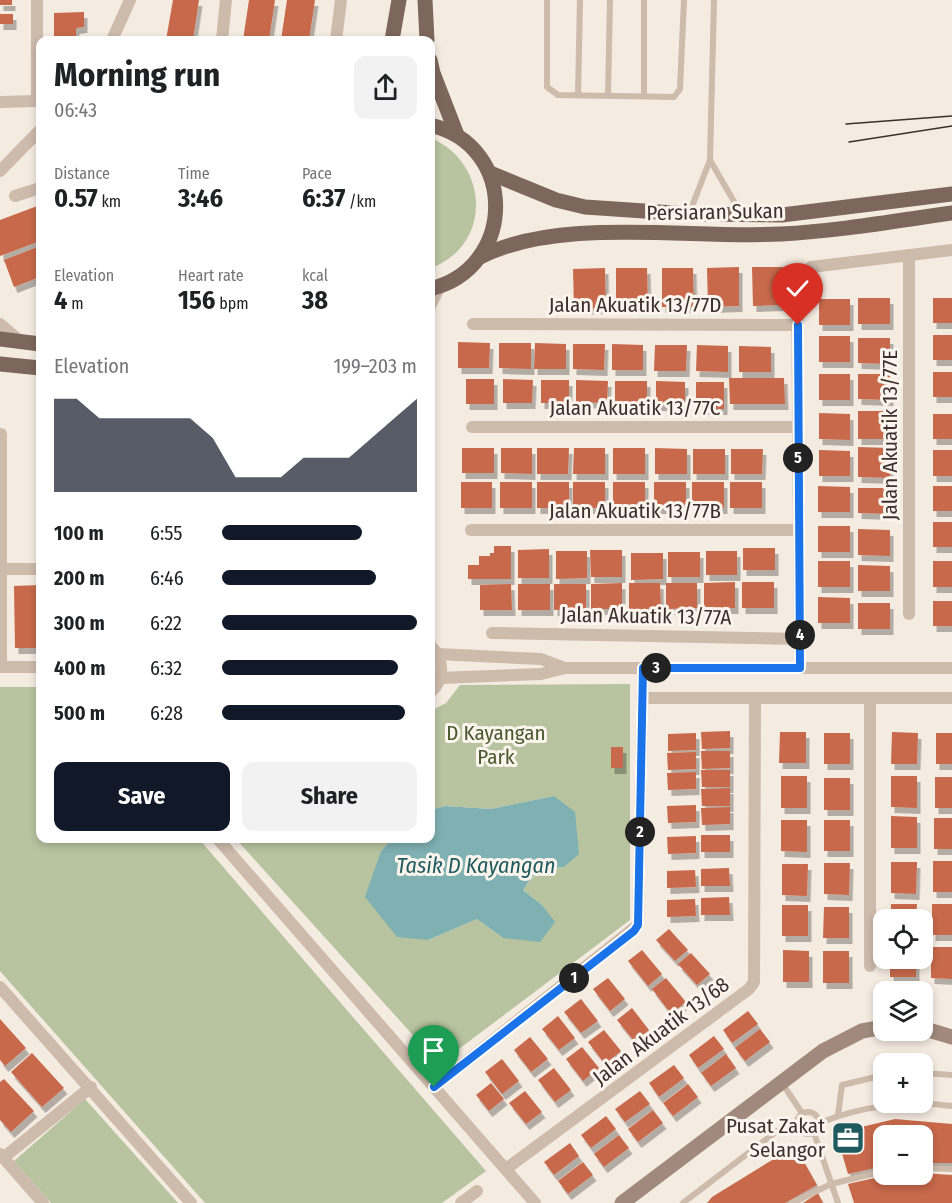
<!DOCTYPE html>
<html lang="en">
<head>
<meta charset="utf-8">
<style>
  body { margin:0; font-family:"Fira Sans Condensed",sans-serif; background:#f2f2f2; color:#202124; height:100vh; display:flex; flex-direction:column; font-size:22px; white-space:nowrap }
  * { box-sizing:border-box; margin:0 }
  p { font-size:20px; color:#757577 }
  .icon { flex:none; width:33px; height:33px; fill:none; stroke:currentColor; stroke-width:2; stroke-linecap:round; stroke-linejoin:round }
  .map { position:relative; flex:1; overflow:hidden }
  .drawer { position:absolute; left:36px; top:36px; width:399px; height:807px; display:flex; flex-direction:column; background:#fff; border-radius:12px; box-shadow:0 3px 9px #0003 }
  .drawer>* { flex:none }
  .tools { position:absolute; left:873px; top:909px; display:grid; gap:12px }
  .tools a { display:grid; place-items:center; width:60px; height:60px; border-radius:12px; background:#fff; box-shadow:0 3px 9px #0003; font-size:30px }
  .pin { position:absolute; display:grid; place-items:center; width:51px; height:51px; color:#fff; margin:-62px -26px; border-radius:50% 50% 50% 0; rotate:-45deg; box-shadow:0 0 6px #0007 }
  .pin .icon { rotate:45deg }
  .km { position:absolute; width:30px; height:30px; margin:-15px; border-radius:50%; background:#222; color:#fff; font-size:16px; line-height:30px; text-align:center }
  .round { display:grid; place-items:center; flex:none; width:63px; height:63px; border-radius:12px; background:#f2f2f2 }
  .summary { display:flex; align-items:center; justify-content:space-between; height:102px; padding:0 18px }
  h1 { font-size:33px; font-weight:700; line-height:45px }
  .figures { display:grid; grid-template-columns:repeat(3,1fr); gap:9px; height:102px; padding:6px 18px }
  .figures div { display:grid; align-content:center }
  .figures b { font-size:26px; font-weight:700 }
  .figures small { font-size:16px; font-weight:400 }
  .figures p { font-size:16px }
  .chart { height:168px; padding:12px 18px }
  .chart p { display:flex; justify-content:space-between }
  .chart svg { width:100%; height:108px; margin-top:6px; fill:#111827; opacity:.7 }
  .cta { display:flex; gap:12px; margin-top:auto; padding:12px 18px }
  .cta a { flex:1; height:69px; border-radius:12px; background:#111827; color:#fff; font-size:24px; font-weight:700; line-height:69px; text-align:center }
  .cta a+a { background:#f2f2f2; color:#202124 }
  ul { padding:0 18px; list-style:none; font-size:20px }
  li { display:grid; grid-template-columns:96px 72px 1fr; align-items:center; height:45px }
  li i { height:15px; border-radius:8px; background:#111827 }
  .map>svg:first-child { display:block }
</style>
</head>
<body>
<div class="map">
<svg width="952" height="1203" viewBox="0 0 952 1203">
  <defs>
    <filter id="shadow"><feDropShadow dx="3.5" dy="6" stdDeviation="0" flood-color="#0004"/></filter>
  </defs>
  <rect width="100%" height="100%" fill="#f4ebe1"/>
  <!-- green -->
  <g fill="#b8c4a0">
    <path d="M431 138C489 163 493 245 431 268Z"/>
    <path d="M630 684V920L439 1064 236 839H392L381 851 428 940 477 919 503 938 542 905 523 890C534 872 544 869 564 867L554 796 491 809 445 806 431 810V711L446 703 460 685Z"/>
    <polygon points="0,687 40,687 40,838 199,839 486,1171 442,1203 205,1203 0,971"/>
    <polygon points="85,1099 178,1203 51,1203 14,1161"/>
  </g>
  <!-- water -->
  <polygon fill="#7fb0b2" points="554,796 575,812 579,854 564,867 544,869 531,878 523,890 542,905 555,922 540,942 503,938 477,919 428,940 397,937 365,897 381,851 392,839 430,838 431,810 445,806 491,809"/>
  <!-- building -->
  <g fill="#c8694b" filter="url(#shadow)">
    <rect x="0" y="0" width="12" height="5"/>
    <polygon points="173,0 199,0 193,40 166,40"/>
    <polygon points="249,0 275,0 269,40 243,40"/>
    <polygon points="287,0 315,0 309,40 281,40"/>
    <polygon points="84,12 84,27 76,28 76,40 54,40 54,13"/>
    <rect x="0" y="14" width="13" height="10"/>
    <polygon points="40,205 40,241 0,256 0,220"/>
    <polygon points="40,246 40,277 14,287 4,260"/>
    <polygon points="739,267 739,306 708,307 707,268"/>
    <polygon points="752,267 783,267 784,305 753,306"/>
    <polygon points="605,268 606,308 574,309 573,269"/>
    <polygon points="616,268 647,268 648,308 616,308"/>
    <polygon points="662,268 693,268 694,307 662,307"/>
    <rect x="858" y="298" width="32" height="26"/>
    <rect x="933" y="298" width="19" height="25"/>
    <rect x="819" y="299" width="31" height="26"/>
    <rect x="933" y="335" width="19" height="25"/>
    <rect x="819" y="336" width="31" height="26"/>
    <polygon points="858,338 890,338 890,364 858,363"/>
    <polygon points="458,342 490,343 489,368 458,368"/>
    <polygon points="499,343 531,343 531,369 499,368"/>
    <polygon points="535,343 566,344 566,369 534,369"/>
    <polygon points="573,344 605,344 604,370 573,369"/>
    <polygon points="612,344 643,345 643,370 612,370"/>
    <polygon points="655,345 687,345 686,371 654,371"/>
    <polygon points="697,345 728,346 728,372 696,371"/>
    <polygon points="739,346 771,347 771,372 739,372"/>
    <rect x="933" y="372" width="19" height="25"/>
    <rect x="819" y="374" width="31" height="26"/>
    <polygon points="858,374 890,374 890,400 858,399"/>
    <polygon points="729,378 784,378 785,404 730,404"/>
    <rect x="466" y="379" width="28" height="25"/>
    <polygon points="503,379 533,380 532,403 503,403"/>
    <rect x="541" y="380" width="28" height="23"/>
    <polygon points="576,380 608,381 607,403 576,402"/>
    <rect x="615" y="381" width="32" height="21"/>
    <polygon points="656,381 685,382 685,406 656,405"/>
    <rect x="696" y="382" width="28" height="27"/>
    <rect x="858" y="411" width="32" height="28"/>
    <polygon points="819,413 850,414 850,440 819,439"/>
    <rect x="933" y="414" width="19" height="25"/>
    <polygon points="858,447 890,448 890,478 858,477"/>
    <rect x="462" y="448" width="32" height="25"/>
    <polygon points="501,448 532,448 532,474 501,473"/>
    <polygon points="537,448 569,448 568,474 537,474"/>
    <polygon points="574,448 605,448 605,474 573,474"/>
    <rect x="613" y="448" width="32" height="26"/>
    <polygon points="655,448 687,449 687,474 655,474"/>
    <rect x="693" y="449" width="32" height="25"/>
    <polygon points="731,449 763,449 762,474 731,474"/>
    <polygon points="819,450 850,451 850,476 819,476"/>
    <rect x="933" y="450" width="19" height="26"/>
    <rect x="461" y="482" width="31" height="26"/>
    <rect x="500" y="482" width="32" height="26"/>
    <rect x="537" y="482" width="32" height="26"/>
    <rect x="573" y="482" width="32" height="26"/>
    <rect x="613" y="482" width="32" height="26"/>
    <rect x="654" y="482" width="32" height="26"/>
    <rect x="692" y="482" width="32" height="26"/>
    <rect x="730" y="482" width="32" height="26"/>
    <polygon points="818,486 850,487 850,512 818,512"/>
    <rect x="933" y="486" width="19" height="25"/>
    <polygon points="858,488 890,488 890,514 858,513"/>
    <rect x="933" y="522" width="19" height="25"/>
    <rect x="818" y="526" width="32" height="26"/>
    <polygon points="858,529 890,530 890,556 858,555"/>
    <polygon points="494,546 511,546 511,579 468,579 468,565 479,565 479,556 490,556 490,553 494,553"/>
    <rect x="743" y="548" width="32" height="22"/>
    <polygon points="549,549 549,578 518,578 518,550"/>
    <polygon points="590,550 622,550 622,577 591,577"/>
    <polygon points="556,551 587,551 587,578 556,579"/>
    <rect x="706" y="551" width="31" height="24"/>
    <rect x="668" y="552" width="32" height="25"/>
    <polygon points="631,553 663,553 663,579 631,580"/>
    <rect x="818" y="561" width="32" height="26"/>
    <rect x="933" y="561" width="19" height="26"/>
    <polygon points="858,565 890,566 890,591 858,591"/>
    <polygon points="735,582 735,608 704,608 704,583"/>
    <rect x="742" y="582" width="32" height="26"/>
    <polygon points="622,583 622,609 591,609 591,584"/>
    <polygon points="629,583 660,583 661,609 629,609"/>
    <polygon points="666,583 697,583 697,608 666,609"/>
    <polygon points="511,584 512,610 480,610 480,585"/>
    <rect x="518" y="584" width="32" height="26"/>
    <polygon points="554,584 586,584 586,609 554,610"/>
    <polygon points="40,585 40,648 15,648 14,586"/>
    <polygon points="818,597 850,598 850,623 818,623"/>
    <rect x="933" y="601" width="19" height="25"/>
    <rect x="858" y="603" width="32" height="26"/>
    <polygon points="730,731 730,748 702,749 701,732"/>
    <polygon points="780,732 806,732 806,763 779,763"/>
    <polygon points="892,732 918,733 917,764 891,764"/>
    <polygon points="696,733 696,750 668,751 668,734"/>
    <rect x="824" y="733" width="26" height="31"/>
    <rect x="936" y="733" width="16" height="31"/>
    <rect x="611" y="747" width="12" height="21"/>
    <polygon points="701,751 730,751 730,768 702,769"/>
    <polygon points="696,752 696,769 668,770 667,753"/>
    <polygon points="701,770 730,770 730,787 702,787"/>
    <polygon points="696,772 696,789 668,790 667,773"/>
    <rect x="781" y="776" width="26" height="32"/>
    <polygon points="891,776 917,776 917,808 891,807"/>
    <rect x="935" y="777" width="17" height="31"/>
    <rect x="824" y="778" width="26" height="32"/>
    <polygon points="730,788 730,806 702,806 701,789"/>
    <polygon points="696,805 696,822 668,823 667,806"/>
    <polygon points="730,807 730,824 702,825 701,808"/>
    <polygon points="891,816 917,817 917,848 891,848"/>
    <rect x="934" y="818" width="18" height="31"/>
    <polygon points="781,820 807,820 807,852 781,851"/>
    <rect x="824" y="820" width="26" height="31"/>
    <rect x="701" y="835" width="29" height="17"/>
    <polygon points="696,836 696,853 668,854 667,837"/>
    <rect x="933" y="861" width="19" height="31"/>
    <polygon points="891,862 917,862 916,894 891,893"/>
    <polygon points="824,863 850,863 849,895 824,894"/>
    <polygon points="782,864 808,864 807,896 782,895"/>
    <polygon points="729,868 730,886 701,886 701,869"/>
    <polygon points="695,870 696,887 667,888 667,871"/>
    <polygon points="729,897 730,915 701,915 701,898"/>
    <polygon points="695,899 696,916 667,917 667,900"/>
    <polygon points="891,904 917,904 916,920 891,920"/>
    <rect x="932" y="904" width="20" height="31"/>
    <rect x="782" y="905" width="26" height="31"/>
    <polygon points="824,907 849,907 849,938 823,938"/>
    <polygon points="669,929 688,950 675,961 656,940"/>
    <polygon points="931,947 952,947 952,979 931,978"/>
    <polygon points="642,950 662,974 648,986 628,961"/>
    <polygon points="783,950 809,951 809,982 783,982"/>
    <rect x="823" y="951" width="26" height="32"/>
    <polygon points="691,953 710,974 697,985 678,964"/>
    <rect x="890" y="958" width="26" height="19"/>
    <polygon points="608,978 625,999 610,1011 593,989"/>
    <polygon points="666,978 686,1002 671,1014 652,989"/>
    <polygon points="581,999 598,1021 581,1033 564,1012"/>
    <polygon points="632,1008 649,1030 634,1041 617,1020"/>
    <polygon points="748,1011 758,1024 732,1043 723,1030"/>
    <polygon points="558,1016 575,1038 559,1050 542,1029"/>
    <polygon points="0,1019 26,1048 5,1066 0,1060"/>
    <polygon points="760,1029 770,1042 745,1061 735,1048"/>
    <polygon points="604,1030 621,1051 605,1064 588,1042"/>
    <polygon points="714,1036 724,1049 698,1068 689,1055"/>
    <polygon points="530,1037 548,1059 531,1072 514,1050"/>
    <polygon points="582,1047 599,1068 583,1081 566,1059"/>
    <polygon points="32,1053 64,1088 42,1107 11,1072"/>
    <polygon points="726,1054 736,1068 711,1086 701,1073"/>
    <polygon points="502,1059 519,1081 502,1094 485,1072"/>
    <polygon points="674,1065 684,1078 659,1097 649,1083"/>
    <polygon points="554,1068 571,1090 555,1102 538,1080"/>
    <polygon points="4,1079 34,1111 11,1132 0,1120 0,1082"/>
    <polygon points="491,1083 504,1099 489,1111 476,1095"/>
    <polygon points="688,1084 698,1097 673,1116 663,1103"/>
    <polygon points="525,1091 542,1112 526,1124 509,1103"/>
    <polygon points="640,1091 650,1104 625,1122 615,1109"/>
    <polygon points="653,1110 663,1123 638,1142 628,1129"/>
    <polygon points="606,1116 616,1129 591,1148 581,1135"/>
    <polygon points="895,1119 952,1124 952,1163 922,1163 922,1136 884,1136 884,1166 848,1174 836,1133"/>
    <polygon points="619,1135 629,1148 604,1167 594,1154"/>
    <polygon points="570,1143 579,1156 554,1175 544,1162"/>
    <polygon points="795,1146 817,1185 785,1203 707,1203 712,1197"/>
    <polygon points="583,1162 593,1175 568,1194 558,1181"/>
    <polygon points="922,1173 952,1175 952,1203 854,1203 848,1184 892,1174"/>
    <polygon points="818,1193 823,1203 803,1203"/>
  </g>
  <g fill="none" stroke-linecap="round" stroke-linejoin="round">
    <!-- lane -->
    <g stroke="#cdbbac" stroke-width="6">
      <polyline points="547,0 547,87 558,95 674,97 680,89 684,0"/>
      <polyline points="644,0 644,96"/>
      <polyline points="578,95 580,0"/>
      <polyline points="608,96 610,0"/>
      <polyline points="710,160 740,212"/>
      <polyline points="689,214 710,160 714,0"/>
      <polyline points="922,1073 952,1075"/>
      <polyline points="782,1083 802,1113"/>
      <circle cx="808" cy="1123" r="11"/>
      <polyline points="838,1115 842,1085 884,1075"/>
      <path d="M820 1123C858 1107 910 1099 952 1106"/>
      <polyline points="814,1133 838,1203"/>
      <polyline points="922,1168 952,1169"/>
      <polyline points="683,1203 777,1131 797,1127"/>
      <polyline points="792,1203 831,1184 884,1171"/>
    </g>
    <!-- street -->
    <g stroke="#cdbbac" stroke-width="12">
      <polyline points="112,40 130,0"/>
      <polyline points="222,40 226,0"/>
      <polyline points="336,40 341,0"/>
      <polyline points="37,101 37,0"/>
      <polyline points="0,102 37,101"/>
      <polyline points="0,171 40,130"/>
      <polyline points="15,196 40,188"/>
      <polyline points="430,306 440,286"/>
      <polyline points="0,324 21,342"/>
      <polyline points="473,324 798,325"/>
      <polyline points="472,427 798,427"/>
      <polyline points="471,530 799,530"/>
      <polyline points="3,569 40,569"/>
      <polyline points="909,614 909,255"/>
      <polyline points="492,633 800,639"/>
      <path d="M430 645C445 660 445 679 430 693"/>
      <polyline points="437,654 541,659 565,668"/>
      <polyline points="0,667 40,667"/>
      <polyline points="1,667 1,434"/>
      <polyline points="800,668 797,284 802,274 811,267 952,250"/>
      <polyline points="440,678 541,674 565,668 952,668"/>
      <polyline points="643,698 952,698"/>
      <polyline points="870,700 870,966"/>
      <polyline points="217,838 535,1203"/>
      <polyline points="0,987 191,1203"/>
      <polyline points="434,1087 638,925 643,668"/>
      <polyline points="0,1154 43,1203"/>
      <polyline points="3,1158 91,1087"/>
      <polyline points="506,1169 749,989 754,982 755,699"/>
      <polyline points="461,1203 477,1191"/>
    </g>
    <!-- secondary -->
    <g stroke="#a18a7d" stroke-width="15">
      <polyline points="922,1028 952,1037"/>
      <polyline points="622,1203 823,1051 862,1031 884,1027"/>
    </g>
    <!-- primary -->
    <g stroke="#7d675c" stroke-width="15">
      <polyline points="425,0 427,40"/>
      <polyline points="392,40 399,0"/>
      <polyline points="430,60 433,73 457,135"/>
      <path d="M430 125C518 145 517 268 430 289"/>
      <polyline points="490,173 556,200 585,207 689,214 782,215 952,194"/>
      <path d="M480 257C561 216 690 239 781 234 838 231 895 221 952 213"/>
      <polyline points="0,339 40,344"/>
      <polyline points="0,364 40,368"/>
    </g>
    <!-- tram -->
    <g stroke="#3b302b" stroke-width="1.5">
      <polyline points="846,124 952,116"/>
      <polyline points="849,142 952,126"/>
    </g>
  </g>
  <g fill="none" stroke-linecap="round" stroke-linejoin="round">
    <defs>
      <polyline id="route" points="434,1087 634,931 638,925 643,668 800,668 798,325"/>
    </defs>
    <!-- route casing -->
    <use href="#route" stroke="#fff" stroke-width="12"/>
    <!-- route -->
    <use href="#route" stroke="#1a73e8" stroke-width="8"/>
  </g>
  <!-- icons -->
  <defs>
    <symbol id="office-square" viewBox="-11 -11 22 22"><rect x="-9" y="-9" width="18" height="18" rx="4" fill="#1f5a5e" stroke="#fbf5ee"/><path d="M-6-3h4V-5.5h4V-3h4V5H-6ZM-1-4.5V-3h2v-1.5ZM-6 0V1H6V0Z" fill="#fff"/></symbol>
  </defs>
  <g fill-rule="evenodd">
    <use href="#office-square" x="829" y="1119" width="38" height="38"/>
  </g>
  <g text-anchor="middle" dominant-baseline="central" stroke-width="6" stroke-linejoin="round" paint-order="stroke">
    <!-- street labels -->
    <g font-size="21" fill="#3b302b" stroke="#fbf5ee">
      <text transform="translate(715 212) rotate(-1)">Persiaran Sukan</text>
      <text x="635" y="305">Jalan Akuatik 13/77D</text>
      <text x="635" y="408">Jalan Akuatik 13/77C</text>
      <text transform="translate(890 435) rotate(-90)">Jalan Akuatik 13/77E</text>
      <text x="635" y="511">Jalan Akuatik 13/77B</text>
      <text transform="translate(646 616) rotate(1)">Jalan Akuatik 13/77A</text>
      <text transform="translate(661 1031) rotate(-37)">Jalan Akuatik 13/68</text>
    </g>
    <!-- park labels -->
    <g font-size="21" fill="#4a5a2e" stroke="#fbf5ee">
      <text x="496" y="733">D Kayangan<tspan x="496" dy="24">Park</tspan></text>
    </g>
    <!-- poi labels -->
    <g font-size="21" fill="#3b302b" stroke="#fbf5ee" text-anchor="end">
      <text x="825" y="1126">Pusat Zakat<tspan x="825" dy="24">Selangor</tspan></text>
    </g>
    <!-- water labels -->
    <g font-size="22" font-style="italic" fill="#1f5a5e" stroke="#fbf5ee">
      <text x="476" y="865">Tasik D Kayangan</text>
    </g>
  </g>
</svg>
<div class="tools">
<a><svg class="icon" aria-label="locate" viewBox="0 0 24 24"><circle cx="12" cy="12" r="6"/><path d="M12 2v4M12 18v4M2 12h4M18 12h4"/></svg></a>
<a><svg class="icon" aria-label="layers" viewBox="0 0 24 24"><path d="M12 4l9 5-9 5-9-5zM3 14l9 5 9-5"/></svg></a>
<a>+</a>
<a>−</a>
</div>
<div class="pin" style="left:434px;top:1087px;background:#1e9e55"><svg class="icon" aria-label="arrive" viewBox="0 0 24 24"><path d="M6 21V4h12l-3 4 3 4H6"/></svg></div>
<div class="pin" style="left:798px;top:325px;background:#d93025"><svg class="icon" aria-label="check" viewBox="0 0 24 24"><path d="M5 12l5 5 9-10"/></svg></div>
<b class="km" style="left:574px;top:978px">1</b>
<b class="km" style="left:640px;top:832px">2</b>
<b class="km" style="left:656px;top:668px">3</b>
<b class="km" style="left:800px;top:635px">4</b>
<b class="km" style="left:798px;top:458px">5</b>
<section class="drawer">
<div class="summary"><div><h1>Morning run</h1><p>06:43</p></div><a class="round"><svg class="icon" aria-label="share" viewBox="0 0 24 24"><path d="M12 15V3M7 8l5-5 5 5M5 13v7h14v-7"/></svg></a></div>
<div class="figures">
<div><p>Distance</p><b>0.57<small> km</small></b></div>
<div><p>Time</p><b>3:46</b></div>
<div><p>Pace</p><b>6:37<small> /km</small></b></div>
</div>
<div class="figures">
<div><p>Elevation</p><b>4<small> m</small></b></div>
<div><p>Heart rate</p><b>156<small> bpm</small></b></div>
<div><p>kcal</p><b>38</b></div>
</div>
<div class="chart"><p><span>Elevation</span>199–203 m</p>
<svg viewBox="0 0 160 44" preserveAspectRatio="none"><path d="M0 44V6L10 6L20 14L30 14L40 14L50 14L60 14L70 22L80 38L90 38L100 38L110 30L120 30L130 30L140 22L150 14L160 6V44z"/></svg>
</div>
<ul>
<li><b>100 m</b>6:55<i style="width:72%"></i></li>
<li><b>200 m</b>6:46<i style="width:79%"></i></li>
<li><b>300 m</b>6:22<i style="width:100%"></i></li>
<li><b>400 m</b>6:32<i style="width:90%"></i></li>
<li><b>500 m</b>6:28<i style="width:94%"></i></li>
</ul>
<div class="cta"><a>Save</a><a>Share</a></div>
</section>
</div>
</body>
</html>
